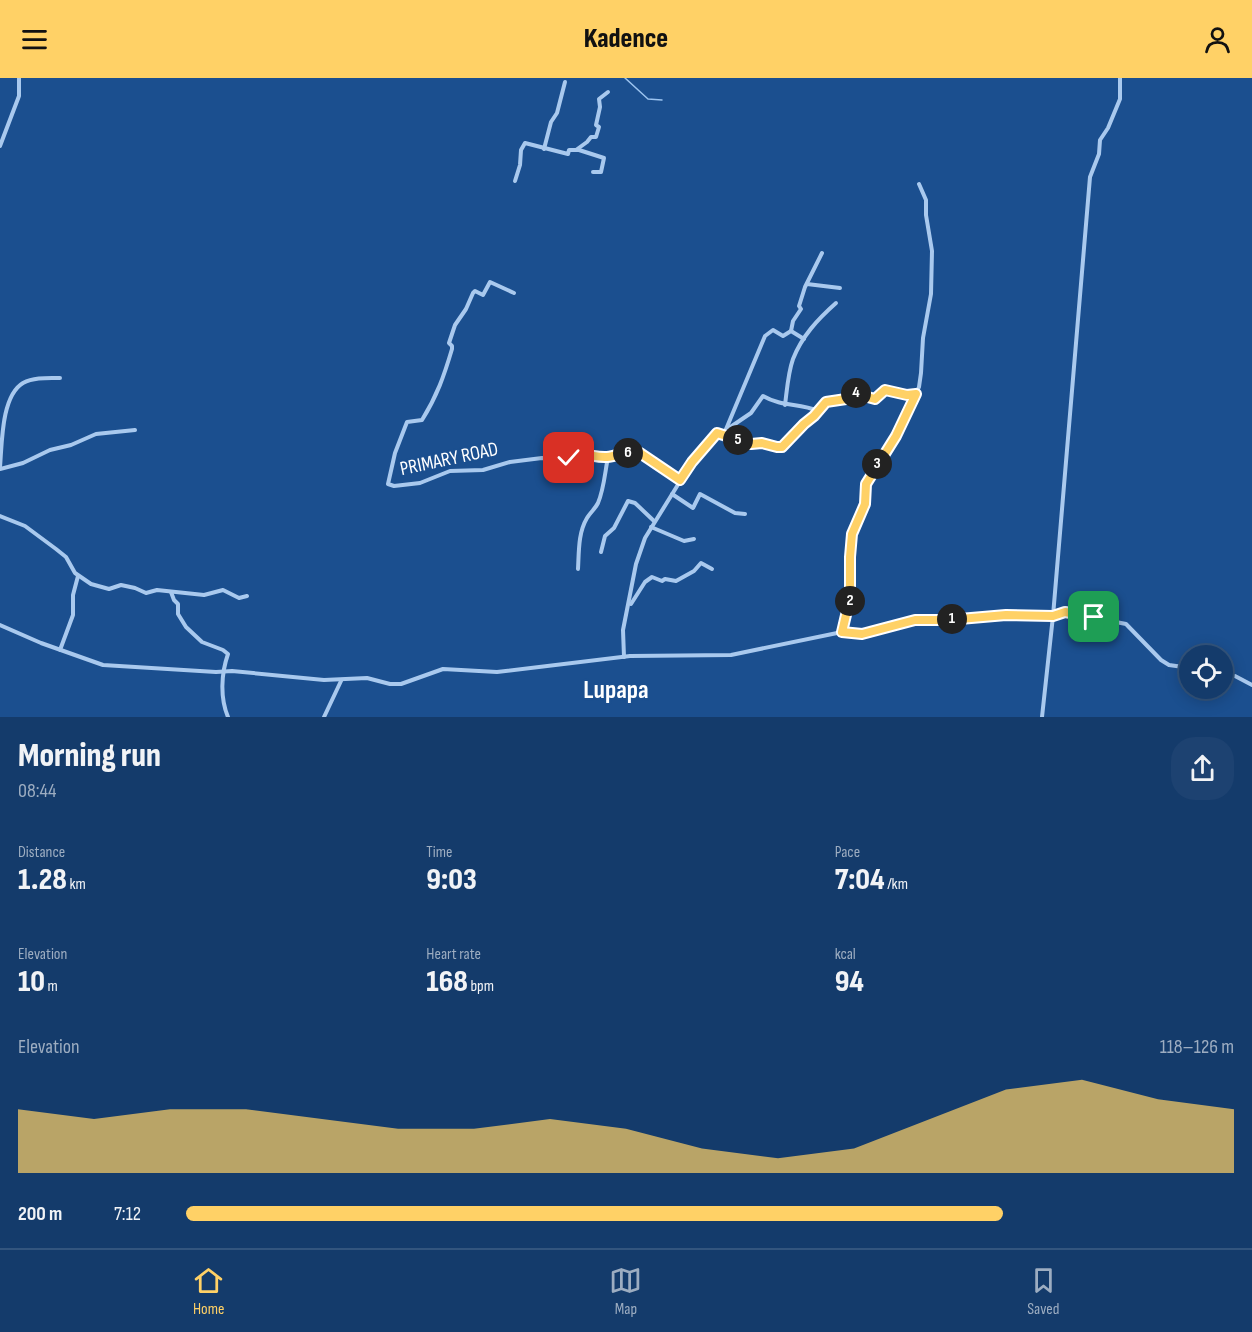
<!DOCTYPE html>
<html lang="en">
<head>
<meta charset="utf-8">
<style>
  body { margin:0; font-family:"Sofia Sans Condensed",sans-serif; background:#1d4271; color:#f1f3f6; height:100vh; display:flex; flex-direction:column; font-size:22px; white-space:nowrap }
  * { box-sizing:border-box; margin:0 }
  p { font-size:20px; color:#9dadc1 }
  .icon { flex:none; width:33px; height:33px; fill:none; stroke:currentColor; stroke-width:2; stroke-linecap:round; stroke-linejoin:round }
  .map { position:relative; height:639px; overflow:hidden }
  .details { display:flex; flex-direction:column; background:#143b6b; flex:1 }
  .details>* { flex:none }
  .fabs { position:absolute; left:1179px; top:567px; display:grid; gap:12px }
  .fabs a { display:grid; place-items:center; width:54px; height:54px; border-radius:50%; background:#143b6b; box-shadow:0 3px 15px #0003,0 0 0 2px #33557e; font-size:30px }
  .pin { position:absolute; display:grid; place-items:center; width:51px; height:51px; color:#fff; margin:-26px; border-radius:12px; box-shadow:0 3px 9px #0006 }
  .km { position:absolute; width:30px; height:30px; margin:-15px; border-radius:50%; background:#222; color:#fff; font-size:16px; line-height:30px; text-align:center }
  .round { display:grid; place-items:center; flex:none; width:63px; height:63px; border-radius:24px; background:#1d4271 }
  .headline { display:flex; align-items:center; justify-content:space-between; height:102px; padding:0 18px }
  h1 { font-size:33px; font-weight:800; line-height:45px }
  .metrics { display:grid; grid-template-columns:repeat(3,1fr); gap:9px; height:102px; padding:6px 18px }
  .metrics div { display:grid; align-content:center }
  .metrics b { font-size:30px; font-weight:800 }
  .metrics small { font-size:16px; font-weight:400 }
  .metrics p { font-size:16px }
  .chart { height:168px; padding:12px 18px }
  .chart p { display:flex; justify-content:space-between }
  .chart svg { width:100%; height:108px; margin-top:6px; fill:#ffd166; opacity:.7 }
  ul { padding:0 18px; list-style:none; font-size:20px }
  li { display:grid; grid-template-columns:96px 72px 1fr; align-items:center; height:45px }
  li i { height:15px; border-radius:8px; background:#ffd166 }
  header { display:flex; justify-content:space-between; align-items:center; height:78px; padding:0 18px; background:#ffd166; color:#111; font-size:27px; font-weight:800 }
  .tabs { display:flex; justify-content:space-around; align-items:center; height:84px; border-top:2px solid #33557e; background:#143b6b; font-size:16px; color:#9dadc1 }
  .tabs a { display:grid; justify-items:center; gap:3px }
  .tabs .selected { color:#ffd166 }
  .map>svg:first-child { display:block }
</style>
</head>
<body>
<header><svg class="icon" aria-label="menu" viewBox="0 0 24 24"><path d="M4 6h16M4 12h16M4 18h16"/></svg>Kadence<svg class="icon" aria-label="person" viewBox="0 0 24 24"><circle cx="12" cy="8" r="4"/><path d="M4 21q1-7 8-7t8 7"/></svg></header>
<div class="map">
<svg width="1252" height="639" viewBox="0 0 1252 639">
  <rect width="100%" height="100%" fill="#1b4f8f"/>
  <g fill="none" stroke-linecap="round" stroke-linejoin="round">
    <!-- stream -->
    <polyline stroke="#9cc4f0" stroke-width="1.5" points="625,0 648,21 662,22"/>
    <!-- minor -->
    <g stroke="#a9c9ee" stroke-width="4">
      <polyline points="0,68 19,18 19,0"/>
      <polyline points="544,71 551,44 557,35 565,4"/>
      <polyline points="576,72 587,64 591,59 596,59 599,49 596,47 600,29 599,21 608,14"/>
      <polyline points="515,103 520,87 521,72 525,65 568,76 569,72 579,72 604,80 601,94 593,94"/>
      <polyline points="807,206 840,210"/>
      <path d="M514 215 490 204 483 217 475 213 473 215 466 231 455 247 449 265 452 268V271C444 298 437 318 422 342L407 344 395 375 388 406 394 408 420 405 450 393 483 392 510 384 542 380 564 383 579 375 608 379"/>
      <polyline points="791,253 793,243 801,231 799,228 805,209 822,175"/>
      <path d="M785 327C787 312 788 295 793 281 802 258 818 241 836 225"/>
      <path d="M726 352 751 335 763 318C782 329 799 325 818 333"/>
      <polyline points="724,356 765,258 773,252 783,258 791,253 804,261"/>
      <path d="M0 389C2 367 1 318 23 305 34 299 48 300 60 300"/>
      <polyline points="0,391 23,385 50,372 71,367 96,356 135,352"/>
      <polyline points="672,416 693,430 700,416 735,435 745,436"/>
      <polyline points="0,438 25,448 56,471 66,479 75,495 91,506 109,511 121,507 135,510 146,515 157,512 204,517 223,512 239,520 247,518"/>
      <polyline points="651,449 684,463 694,461"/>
      <polyline points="601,474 605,458 614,450 628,423 635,425 654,443"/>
      <path d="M578 491C579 474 578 455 587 440 590 435 595 431 598 425 604 411 605 394 608 379L633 374 640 375 680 402"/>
      <path d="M171 514 174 522 178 526V536L186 549 202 564 223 572 228 576C221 596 220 620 228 639"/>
      <polyline points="631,526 645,504 652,499 662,503 665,501 676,503 694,493 701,485 712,491"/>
      <polyline points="0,547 41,565 103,587 216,594 232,593 324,602 367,600 390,606 401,606 443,591 497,594 630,578 731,577 842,554 862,556 915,542 948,542 1006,537 1053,538 1065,534 1126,546 1161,582 1169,587 1190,590"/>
      <polyline points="842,554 850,520 850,479 852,455 865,426 866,406 896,358 919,309 921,295 923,260 931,216 932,173 926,137 926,122 919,106"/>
      <polyline points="60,572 73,537 73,517 78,498"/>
      <polyline points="624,579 623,552 636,486 645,460 692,384 715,356 724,356 751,366 762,365 777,369 781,369 804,346 815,338 826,324 847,321 850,315 853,315 875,321 885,313 907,317 916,316"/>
      <polyline points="1222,598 1235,598 1252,607"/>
      <polyline points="324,639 341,603"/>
      <polyline points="1042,639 1053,538 1090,99 1099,76 1100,62 1108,50 1120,21 1120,0"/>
    </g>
  </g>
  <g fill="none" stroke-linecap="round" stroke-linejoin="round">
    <defs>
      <path id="route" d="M569 380C582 372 592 380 607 379 618 378 628 372 640 375L680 402 692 384 717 355 751 366 762 365 777 369H782L804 346 814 338 826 324 846 321 850 315H853L875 321 885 312 907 317 916 316 896 358 866 406 865 426 852 456 850 479V520L842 554 862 556 915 542H948L1006 537 1053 538 1065 534 1094 539"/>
    </defs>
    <!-- route casing -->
    <use href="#route" stroke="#fff" stroke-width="12"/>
    <!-- route -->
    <use href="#route" stroke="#ffd166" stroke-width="8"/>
  </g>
  <g text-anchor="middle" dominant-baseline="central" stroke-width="4.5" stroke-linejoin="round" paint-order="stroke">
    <!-- street labels -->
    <g font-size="20" fill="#fff" stroke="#1b4f8f">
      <text transform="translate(449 381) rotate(-12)">PRIMARY ROAD</text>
    </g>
    <!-- district labels -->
    <g font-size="26" font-weight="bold" fill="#fff" stroke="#1b4f8f">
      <text x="616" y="612">Lupapa</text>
    </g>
  </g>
</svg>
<div class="fabs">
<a><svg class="icon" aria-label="locate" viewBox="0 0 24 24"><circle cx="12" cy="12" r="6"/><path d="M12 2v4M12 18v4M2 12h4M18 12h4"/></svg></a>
</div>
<div class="pin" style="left:1094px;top:539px;background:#1e9e55"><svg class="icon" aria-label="arrive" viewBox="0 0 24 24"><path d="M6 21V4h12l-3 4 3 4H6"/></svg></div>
<div class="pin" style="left:569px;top:380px;background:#d93025"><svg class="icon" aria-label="check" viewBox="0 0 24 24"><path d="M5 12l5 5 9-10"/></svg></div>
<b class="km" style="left:952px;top:541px">1</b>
<b class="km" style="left:850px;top:523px">2</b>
<b class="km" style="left:877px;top:386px">3</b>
<b class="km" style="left:856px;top:315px">4</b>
<b class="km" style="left:738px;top:362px">5</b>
<b class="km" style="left:628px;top:375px">6</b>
</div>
<section class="details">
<div class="headline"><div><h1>Morning run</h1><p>08:44</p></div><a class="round"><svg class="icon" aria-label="share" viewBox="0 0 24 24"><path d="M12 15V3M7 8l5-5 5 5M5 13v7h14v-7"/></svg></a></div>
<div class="metrics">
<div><p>Distance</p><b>1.28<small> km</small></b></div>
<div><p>Time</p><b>9:03</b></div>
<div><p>Pace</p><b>7:04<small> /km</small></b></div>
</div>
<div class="metrics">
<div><p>Elevation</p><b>10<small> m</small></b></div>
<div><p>Heart rate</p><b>168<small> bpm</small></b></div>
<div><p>kcal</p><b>94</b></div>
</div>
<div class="chart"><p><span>Elevation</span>118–126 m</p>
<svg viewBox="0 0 160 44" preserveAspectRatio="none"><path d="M0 44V18L10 22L20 18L30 18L40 22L50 26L60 26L70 22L80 26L90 34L100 38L110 34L120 22L130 10L140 6L150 14L160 18V44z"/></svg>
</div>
<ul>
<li><b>200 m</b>7:12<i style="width:78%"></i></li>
</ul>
</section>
<nav class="tabs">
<a class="selected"><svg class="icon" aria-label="home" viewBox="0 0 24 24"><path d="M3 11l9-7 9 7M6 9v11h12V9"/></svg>Home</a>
<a><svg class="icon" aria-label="map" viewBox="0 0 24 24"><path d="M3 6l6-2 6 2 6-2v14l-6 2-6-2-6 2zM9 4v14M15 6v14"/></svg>Map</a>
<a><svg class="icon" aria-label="saved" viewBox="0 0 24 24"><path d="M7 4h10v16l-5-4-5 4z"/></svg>Saved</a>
</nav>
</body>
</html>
